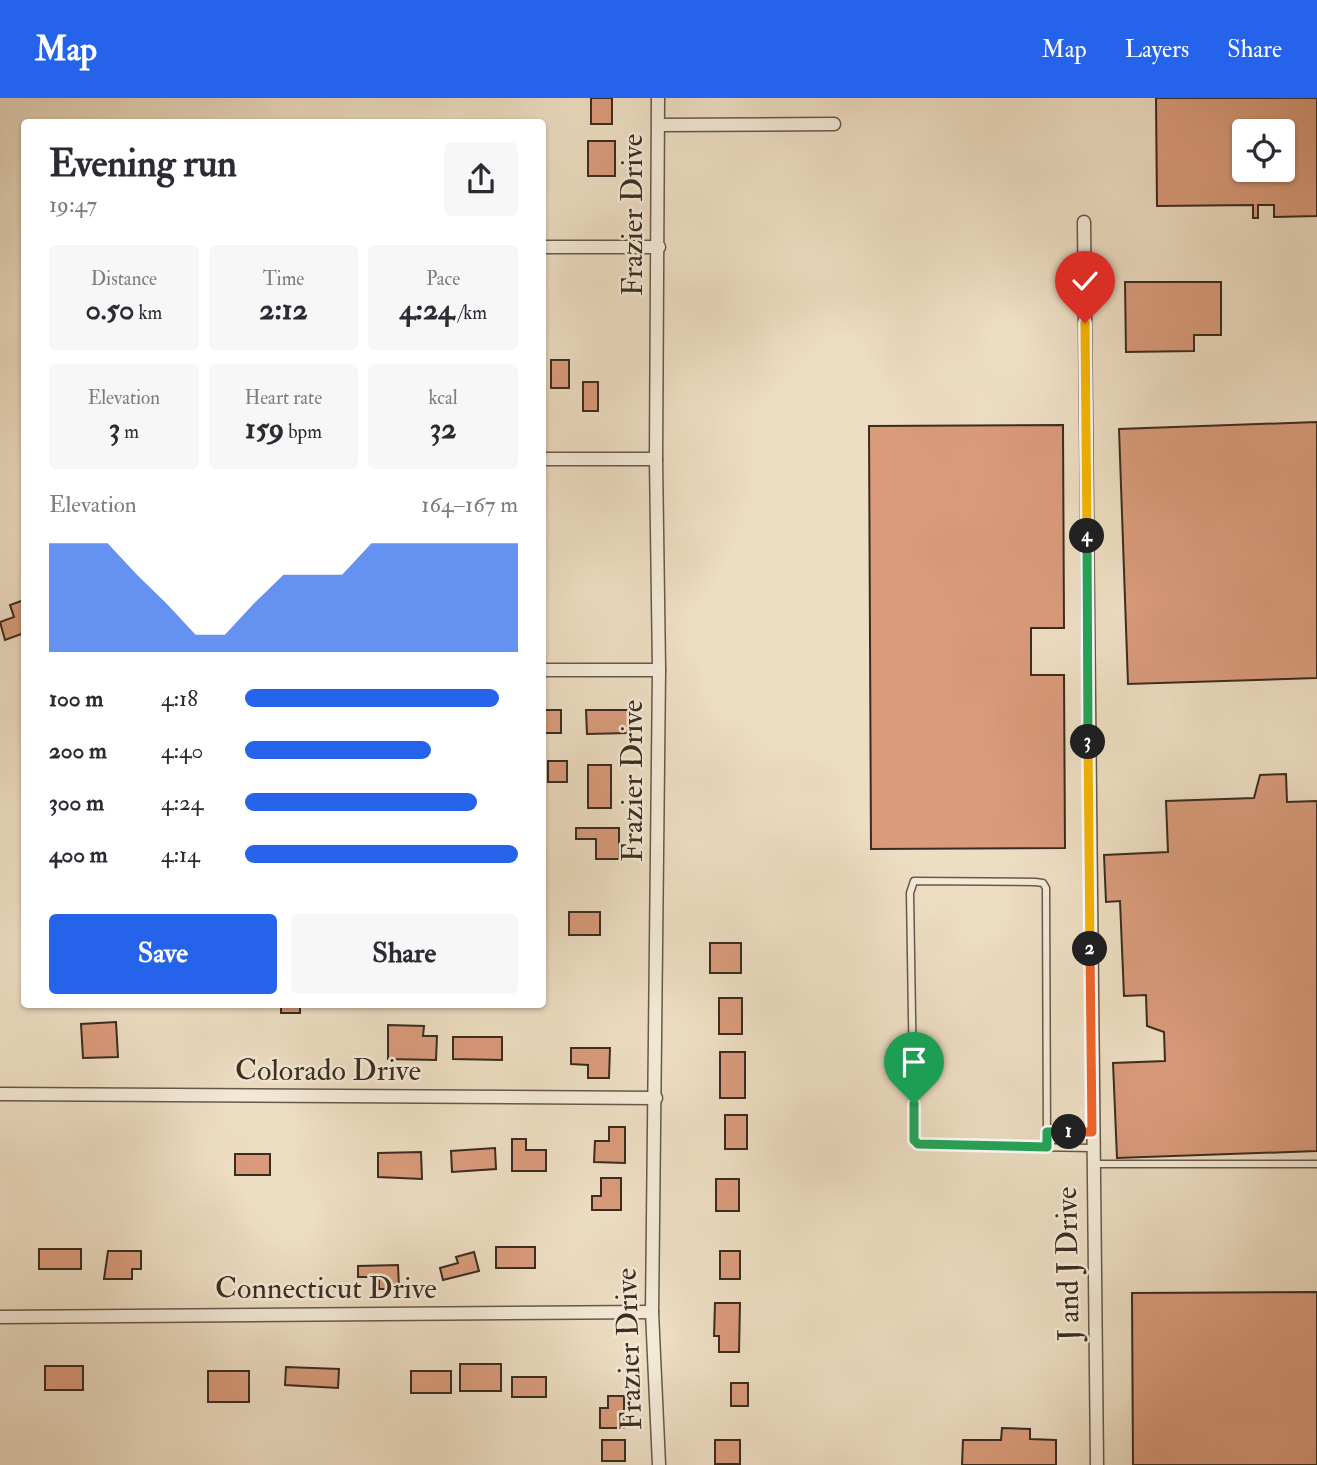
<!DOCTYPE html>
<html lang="en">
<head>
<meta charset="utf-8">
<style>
  body { margin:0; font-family:"IM FELL Double Pica",serif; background:#f7f7f7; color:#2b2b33; height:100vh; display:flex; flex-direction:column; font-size:26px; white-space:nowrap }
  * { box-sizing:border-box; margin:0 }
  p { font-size:23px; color:#7c7c81 }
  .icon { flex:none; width:38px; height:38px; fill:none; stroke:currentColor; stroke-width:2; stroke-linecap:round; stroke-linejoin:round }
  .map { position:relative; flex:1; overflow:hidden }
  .details { position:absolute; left:21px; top:21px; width:525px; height:889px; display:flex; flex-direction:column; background:#fff; border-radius:7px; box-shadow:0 2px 5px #0004 }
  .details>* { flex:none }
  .fabs { position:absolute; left:1232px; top:21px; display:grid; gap:14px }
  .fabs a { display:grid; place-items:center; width:63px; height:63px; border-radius:7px; background:#fff; box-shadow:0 2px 5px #0004; font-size:35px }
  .pin { position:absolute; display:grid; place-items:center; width:60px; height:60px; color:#fff; margin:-72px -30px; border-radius:50% 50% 50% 0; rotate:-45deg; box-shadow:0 0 7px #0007 }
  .pin .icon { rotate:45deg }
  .km { position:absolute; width:35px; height:35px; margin:-18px; border-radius:50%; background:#222; color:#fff; font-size:19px; line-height:35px; text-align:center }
  .round { display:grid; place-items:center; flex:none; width:74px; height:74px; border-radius:7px; background:#f7f7f7 }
  .summary { display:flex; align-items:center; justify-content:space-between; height:119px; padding:0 28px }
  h1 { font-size:38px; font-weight:800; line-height:52px }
  .metrics { display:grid; grid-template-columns:repeat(3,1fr); gap:10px; height:119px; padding:7px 28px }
  .metrics div { display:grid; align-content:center; border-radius:7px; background:#f7f7f7; text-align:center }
  .metrics b { font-size:30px; font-weight:800 }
  .metrics small { font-size:19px; font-weight:400 }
  .metrics p { font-size:19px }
  .chart { height:196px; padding:14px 28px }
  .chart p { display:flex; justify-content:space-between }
  .chart svg { width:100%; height:126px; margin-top:7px; fill:#2563eb; opacity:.7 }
  .action { display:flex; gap:14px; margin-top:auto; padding:14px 28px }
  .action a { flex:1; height:80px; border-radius:7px; background:#2563eb; color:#fff; font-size:28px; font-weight:800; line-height:80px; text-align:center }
  .action a+a { background:#f7f7f7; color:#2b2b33 }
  ul { padding:0 28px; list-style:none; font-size:23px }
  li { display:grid; grid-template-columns:112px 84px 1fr; align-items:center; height:52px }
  li i { height:18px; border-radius:9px; background:#2563eb }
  header { display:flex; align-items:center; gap:42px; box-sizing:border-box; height:98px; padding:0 35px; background:#2563eb; color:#fff }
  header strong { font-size:33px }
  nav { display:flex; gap:38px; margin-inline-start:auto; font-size:24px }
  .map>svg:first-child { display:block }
</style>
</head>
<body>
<header>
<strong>Map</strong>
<nav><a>Map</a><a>Layers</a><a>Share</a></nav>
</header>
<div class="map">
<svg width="1317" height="1367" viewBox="0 0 1317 1367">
  <rect width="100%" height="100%" fill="#edddc2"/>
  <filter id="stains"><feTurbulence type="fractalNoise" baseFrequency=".00286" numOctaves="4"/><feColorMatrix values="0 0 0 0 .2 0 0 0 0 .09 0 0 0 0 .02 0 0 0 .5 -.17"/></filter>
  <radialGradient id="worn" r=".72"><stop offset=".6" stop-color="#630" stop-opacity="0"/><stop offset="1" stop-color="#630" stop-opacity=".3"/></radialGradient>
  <!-- building -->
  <g fill="#d99b7a" stroke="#3a2c21" stroke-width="2" fill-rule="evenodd">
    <rect x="591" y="0" width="21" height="26"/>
    <path d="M1156 0H1317V118L1274 119V107H1258V120H1253V107L1157 108ZM1244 33H1283V72H1244Z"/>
    <rect x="588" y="43" width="27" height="35"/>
    <polygon points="1125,184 1221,184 1221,237 1194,237 1194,253 1126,254"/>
    <rect x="551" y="262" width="18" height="28"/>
    <rect x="583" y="284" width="15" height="29"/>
    <polygon points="1317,324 1317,580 1128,586 1119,331"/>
    <polygon points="1063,327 1064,530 1031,530 1031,577 1064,577 1065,750 871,751 869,328"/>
    <polygon points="24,502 24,535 5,542 0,524 14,519 10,507"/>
    <rect x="542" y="612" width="19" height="23"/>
    <polygon points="586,612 629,612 629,635 587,636"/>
    <rect x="548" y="663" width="19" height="21"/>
    <rect x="588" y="667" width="23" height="43"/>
    <polygon points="1286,676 1287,704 1317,703 1317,1053 1117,1060 1113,965 1165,963 1164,934 1147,928 1146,897 1124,898 1120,803 1106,804 1104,757 1168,754 1166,703 1254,700 1260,677"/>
    <polygon points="576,730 619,730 619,761 596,761 596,741 576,741"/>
    <rect x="569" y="814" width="31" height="23"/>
    <rect x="710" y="845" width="31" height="30"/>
    <rect x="719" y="900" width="23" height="36"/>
    <rect x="281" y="906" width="19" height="9"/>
    <polygon points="116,924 118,959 83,960 81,926"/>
    <polygon points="388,927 424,928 423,938 437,938 436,962 388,961"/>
    <polygon points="453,939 502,939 502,962 453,961"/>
    <polygon points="571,950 610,950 609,980 588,980 588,967 571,966"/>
    <rect x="720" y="954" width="25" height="46"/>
    <rect x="725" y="1017" width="22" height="34"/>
    <polygon points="609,1029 625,1029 625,1065 594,1064 595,1043 609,1043"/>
    <polygon points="512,1041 526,1041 526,1052 546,1052 546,1073 512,1073"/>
    <polygon points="495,1050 496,1071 452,1074 451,1053"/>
    <polygon points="421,1054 422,1081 378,1079 378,1055"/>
    <rect x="235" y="1056" width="35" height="21"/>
    <polygon points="601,1080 621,1080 621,1112 592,1112 592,1098 601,1098"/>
    <rect x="716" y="1081" width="23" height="32"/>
    <rect x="496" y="1149" width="39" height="21"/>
    <rect x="39" y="1151" width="42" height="20"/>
    <polygon points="108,1153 141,1153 141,1171 132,1171 132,1181 104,1181"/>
    <rect x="720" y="1153" width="20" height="28"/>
    <polygon points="474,1154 479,1173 443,1182 440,1170 458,1165 456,1159"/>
    <polygon points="398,1167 399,1191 379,1191 379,1179 358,1179 358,1168"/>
    <polygon points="1317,1194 1317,1367 1133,1367 1132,1195"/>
    <polygon points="715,1205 740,1205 739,1254 719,1254 719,1238 714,1238"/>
    <rect x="460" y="1266" width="41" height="27"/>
    <rect x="45" y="1268" width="38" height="24"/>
    <polygon points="286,1269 339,1271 338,1290 285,1287"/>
    <rect x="208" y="1273" width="41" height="31"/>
    <rect x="411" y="1273" width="40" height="22"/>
    <rect x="512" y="1279" width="34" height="20"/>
    <rect x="731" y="1285" width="17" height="23"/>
    <polygon points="608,1298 624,1298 624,1330 600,1330 600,1310 608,1310"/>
    <polygon points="1002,1330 1030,1331 1030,1341 1056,1342 1056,1367 962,1367 963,1342 1001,1342"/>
    <rect x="602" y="1342" width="23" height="21"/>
    <rect x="715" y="1342" width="25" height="24"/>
  </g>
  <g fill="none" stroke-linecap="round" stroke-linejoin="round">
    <defs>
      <g id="lane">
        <polyline points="1047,1034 1092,1034"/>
        <polyline points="1047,1049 1046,790 1043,785 1035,784 914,783 910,795 914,1042 924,1047 1092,1050"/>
        <polyline points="1092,1066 1317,1066"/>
      </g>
      <g id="street">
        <polyline points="658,0 656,361 659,572 652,1214 659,1367"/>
        <polyline points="659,27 834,26"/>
        <polyline points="1084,124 1097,1367"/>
        <polyline points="542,149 659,149"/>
        <polyline points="542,361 656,361"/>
        <polyline points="542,572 659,572"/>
        <polyline points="0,996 656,1000"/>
        <polyline points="0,1219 652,1214"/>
      </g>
    </defs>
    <!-- lane casing -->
    <use href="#lane" stroke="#675849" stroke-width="9"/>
    <!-- street casing -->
    <use href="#street" stroke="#675849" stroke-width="15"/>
    <!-- lane -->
    <use href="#lane" stroke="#f3e9d7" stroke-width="6"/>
    <!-- street -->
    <use href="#street" stroke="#f3e9d7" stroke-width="12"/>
  </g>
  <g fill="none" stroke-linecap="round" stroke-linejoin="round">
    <defs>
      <polyline id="split-1" points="914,1006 914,1042 918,1046 1047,1049 1047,1034 1069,1034"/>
      <polyline id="split-2" points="1069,1034 1092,1034 1090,851"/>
      <polyline id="split-3" points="1088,644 1090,851"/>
      <polyline id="split-4" points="1087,438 1088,644"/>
      <polyline id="split-5" points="1085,225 1087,438"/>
    </defs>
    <!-- split-1 casing -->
    <use href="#split-1" stroke="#fff" stroke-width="14"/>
    <!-- split-2 casing -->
    <use href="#split-2" stroke="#fff" stroke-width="14"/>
    <!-- split-3 casing -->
    <use href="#split-3" stroke="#fff" stroke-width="14"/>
    <!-- split-4 casing -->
    <use href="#split-4" stroke="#fff" stroke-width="14"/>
    <!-- split-5 casing -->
    <use href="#split-5" stroke="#fff" stroke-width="14"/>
    <!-- split-1 -->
    <use href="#split-1" stroke="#22a559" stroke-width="9"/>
    <!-- split-2 -->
    <use href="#split-2" stroke="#f0652b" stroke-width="9"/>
    <!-- split-3 -->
    <use href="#split-3" stroke="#f5b400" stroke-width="9"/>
    <!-- split-4 -->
    <use href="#split-4" stroke="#22a559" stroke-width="9"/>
    <!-- split-5 -->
    <use href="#split-5" stroke="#f5b400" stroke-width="9"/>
  </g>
  <g text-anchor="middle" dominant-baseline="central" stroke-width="5" stroke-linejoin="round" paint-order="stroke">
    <!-- street labels -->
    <g font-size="30" fill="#3a2c21" stroke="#f3e9d7">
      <text transform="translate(632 117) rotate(-90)">Frazier Drive</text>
      <text transform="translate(632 683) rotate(-90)">Frazier Drive</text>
      <text x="328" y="972">Colorado Drive</text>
      <text transform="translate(1068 1166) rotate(-91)">J and J Drive</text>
      <text x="326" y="1190">Connecticut Drive</text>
      <text transform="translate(629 1251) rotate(-92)">Frazier Drive</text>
    </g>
  </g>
  <rect width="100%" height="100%" filter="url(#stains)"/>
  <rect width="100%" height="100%" fill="url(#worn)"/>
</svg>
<div class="fabs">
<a><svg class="icon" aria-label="locate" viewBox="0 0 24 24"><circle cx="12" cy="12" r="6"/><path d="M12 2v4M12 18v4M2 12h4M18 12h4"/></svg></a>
</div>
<div class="pin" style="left:914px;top:1006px;background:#1e9e55"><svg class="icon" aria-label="arrive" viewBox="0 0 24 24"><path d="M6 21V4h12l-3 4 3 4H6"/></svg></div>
<div class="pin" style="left:1085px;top:225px;background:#d93025"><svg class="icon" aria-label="check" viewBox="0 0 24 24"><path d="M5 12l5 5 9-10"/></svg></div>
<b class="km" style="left:1069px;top:1034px">1</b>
<b class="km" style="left:1090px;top:851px">2</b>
<b class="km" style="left:1088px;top:644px">3</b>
<b class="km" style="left:1087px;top:438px">4</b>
<section class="details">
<div class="summary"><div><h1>Evening run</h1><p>19:47</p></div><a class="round"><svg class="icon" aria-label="share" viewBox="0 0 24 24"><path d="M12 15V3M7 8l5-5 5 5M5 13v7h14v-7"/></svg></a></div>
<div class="metrics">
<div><p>Distance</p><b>0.50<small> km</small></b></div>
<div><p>Time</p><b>2:12</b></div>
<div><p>Pace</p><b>4:24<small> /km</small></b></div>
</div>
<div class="metrics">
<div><p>Elevation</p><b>3<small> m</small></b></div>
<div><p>Heart rate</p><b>159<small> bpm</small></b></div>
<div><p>kcal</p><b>32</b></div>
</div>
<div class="chart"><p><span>Elevation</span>164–167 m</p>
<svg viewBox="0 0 160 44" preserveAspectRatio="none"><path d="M0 44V6L10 6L20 6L30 17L40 27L50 38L60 38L70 27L80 17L90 17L100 17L110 6L120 6L130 6L140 6L150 6L160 6V44z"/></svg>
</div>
<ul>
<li><b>100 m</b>4:18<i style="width:93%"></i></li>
<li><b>200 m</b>4:40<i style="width:68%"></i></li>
<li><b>300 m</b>4:24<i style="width:85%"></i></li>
<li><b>400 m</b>4:14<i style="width:100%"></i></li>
</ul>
<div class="action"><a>Save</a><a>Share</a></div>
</section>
</div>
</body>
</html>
